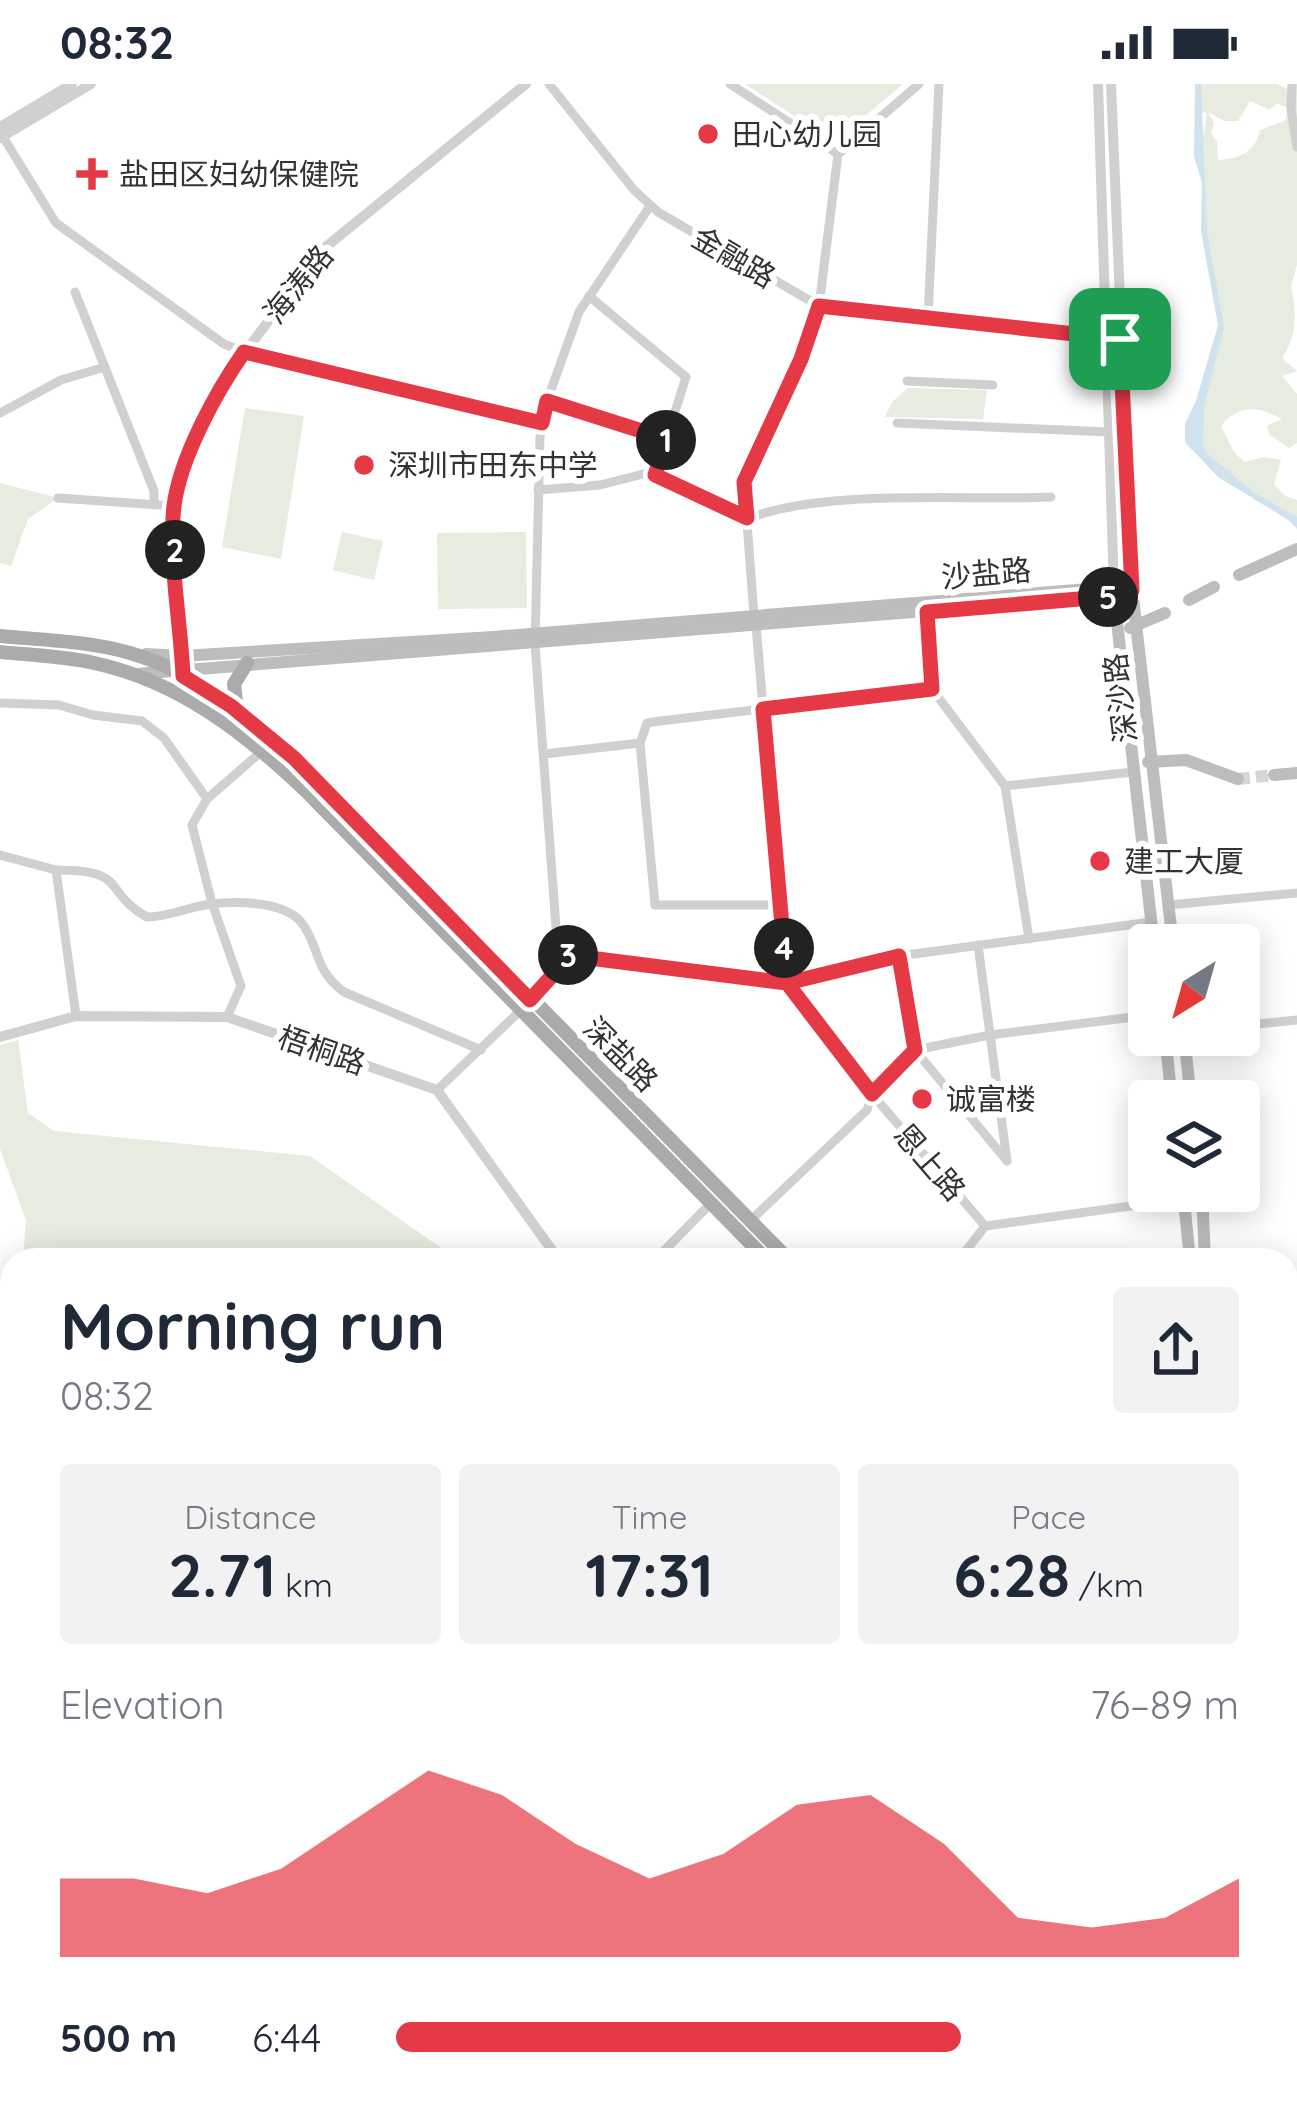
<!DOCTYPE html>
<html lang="en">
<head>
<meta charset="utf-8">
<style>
  body { margin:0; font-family:Quicksand,"Noto Sans SC",sans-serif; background:#f2f2f3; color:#1f2937; height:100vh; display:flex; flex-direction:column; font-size:45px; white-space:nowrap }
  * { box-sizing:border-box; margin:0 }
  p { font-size:39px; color:#747a83 }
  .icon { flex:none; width:66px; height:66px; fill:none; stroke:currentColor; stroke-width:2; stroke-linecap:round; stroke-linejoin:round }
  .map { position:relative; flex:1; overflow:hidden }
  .panel { position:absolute; left:0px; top:1164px; width:1299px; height:861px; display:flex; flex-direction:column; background:#fff; border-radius:36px 36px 0 0; box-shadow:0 6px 30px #0003 }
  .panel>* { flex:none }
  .needle { width:78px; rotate:217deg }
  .buttons { position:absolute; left:1128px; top:840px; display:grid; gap:24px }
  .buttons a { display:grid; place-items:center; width:132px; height:132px; border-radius:12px; background:#fff; box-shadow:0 6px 30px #0003; font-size:60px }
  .pin { position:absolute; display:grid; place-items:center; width:102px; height:102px; color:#fff; margin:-51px; border-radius:24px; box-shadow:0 6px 18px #0006 }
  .km { position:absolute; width:60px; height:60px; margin:-30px; border-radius:50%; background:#222; color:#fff; font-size:33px; line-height:60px; text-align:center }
  .round { display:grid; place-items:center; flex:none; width:126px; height:126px; border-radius:12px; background:#f2f2f3 }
  .headline { display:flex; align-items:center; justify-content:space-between; height:204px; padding:0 60px }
  h1 { font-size:66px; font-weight:700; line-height:90px }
  .stats { display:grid; grid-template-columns:repeat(3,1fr); gap:18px; height:204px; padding:12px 60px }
  .stats div { display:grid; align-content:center; border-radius:12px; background:#f2f2f3; text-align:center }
  .stats b { font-size:60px; font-weight:700 }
  .stats small { font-size:33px; font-weight:400 }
  .stats p { font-size:33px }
  .chart { height:336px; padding:24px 60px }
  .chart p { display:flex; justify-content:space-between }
  .chart svg { width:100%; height:216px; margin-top:12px; fill:#e63946; opacity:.7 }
  ul { padding:0 60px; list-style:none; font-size:39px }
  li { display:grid; grid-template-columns:192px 144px 1fr; align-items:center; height:90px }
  li i { height:30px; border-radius:15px; background:#e63946 }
  .status { display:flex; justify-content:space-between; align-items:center; height:84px; padding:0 60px; background:#fff; direction:ltr }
  .status svg { height:33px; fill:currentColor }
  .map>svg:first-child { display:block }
</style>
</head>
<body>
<div class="status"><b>08:32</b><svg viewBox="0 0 49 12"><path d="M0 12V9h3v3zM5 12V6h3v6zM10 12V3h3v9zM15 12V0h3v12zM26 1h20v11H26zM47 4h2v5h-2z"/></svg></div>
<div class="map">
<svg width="1297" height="2023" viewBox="0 0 1297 2023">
  <rect width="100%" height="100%" fill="#fff"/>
  <!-- green -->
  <g fill="#e6ecdf" fill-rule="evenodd">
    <polygon points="745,0 903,0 844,50 824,51"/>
    <path d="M1196 0H1277L1289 6 1291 0H1297V181L1291 202C1297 227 1297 252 1282 274L1297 287 1282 292 1297 310V359L1289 364 1270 351 1267 342 1282 335C1259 322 1239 320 1221 342L1234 368 1244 378 1264 373 1281 376 1274 400 1285 412 1297 416V442L1222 395 1186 360 1220 239 1206 162 1200 70 1207 29 1197 27ZM1250 17 1270 26 1276 19 1288 24 1286 36 1260 46C1255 68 1240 75 1218 76L1217 58 1211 49 1214 39 1208 28 1224 37H1238Z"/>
    <polygon points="908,304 987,306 983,335 885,333 892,318"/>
    <polygon points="245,324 304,332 281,475 222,463"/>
    <polygon points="0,399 58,414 28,435 11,482 0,479"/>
    <polygon points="342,448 383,457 374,496 333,486"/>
    <polygon points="526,448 527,524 438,525 437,449"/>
    <polygon points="18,956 28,1029 54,1047 310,1072 454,1173 23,1176 26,1136 0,1065 0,961"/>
    <polygon points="12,1206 12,2013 491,2013 486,2023 0,2023 0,1227"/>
    <polygon points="849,2013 1061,2013 1059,2023 852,2023"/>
  </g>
  <!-- water -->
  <polygon fill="#cfe2ee" points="1195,0 1201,0 1207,148 1224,243 1204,323 1203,361 1208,370 1253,408 1297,433 1297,445 1288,435 1218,393 1185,358 1185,340 1196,317 1218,241 1201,147 1202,99 1194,72"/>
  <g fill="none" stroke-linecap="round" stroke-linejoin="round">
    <!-- river -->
    <polyline stroke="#cfe2ee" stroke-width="16" points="1120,2013 1120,2023"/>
    <!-- secondary-tunnel -->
    <polyline stroke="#d6d6d6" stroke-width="12" stroke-dasharray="12 6" stroke-linecap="butt" points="1238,695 1274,691"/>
    <!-- minor -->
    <g stroke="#d0d0d0" stroke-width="9">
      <polyline points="549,0 634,106 658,128 819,222 1120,255"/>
      <polyline points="730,0 838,70"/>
      <polyline points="1292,0 1291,25 1297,63"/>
      <polyline points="0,48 56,139 224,260 265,276 542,339"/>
      <polyline points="75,208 154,407 154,421"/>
      <polyline points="589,212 686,293 655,391"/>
      <polyline points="928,233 939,0"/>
      <polyline points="907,297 993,301"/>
      <polyline points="547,317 667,355"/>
      <polyline points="0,329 61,296 105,283"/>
      <polyline points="897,339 1109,348"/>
      <path d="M538 406 600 401 647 389 747 435C825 404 963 417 1051 413"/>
      <polyline points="58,414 174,422"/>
      <polyline points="927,528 932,605 1005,702 1029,855"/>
      <polyline points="754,532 744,398 801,275 819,222 838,70 919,0"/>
      <polyline points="756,542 787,899 872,1010 985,1142"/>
      <polyline points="0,619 59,621 93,631 142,637 164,654 207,715"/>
      <polyline points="640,659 655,821 769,821"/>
      <polyline points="544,670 640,659 647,639 660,637 932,605"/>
      <polyline points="1005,702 1133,688"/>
      <polyline points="0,771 56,786 76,932"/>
      <path d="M56 786C130 786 101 807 147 833 170 833 190 822 212 820 237 817 283 817 301 838 321 863 312 884 344 908L481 966"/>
      <polyline points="1168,821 1297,809"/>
      <polyline points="978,861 1007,1077"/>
      <polyline points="558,870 535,560 540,353 547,317 579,228 650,122"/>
      <polyline points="899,872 915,966 1007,1077"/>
      <polyline points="531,915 551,894 558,870 787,899 899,872 1151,838"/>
      <polyline points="227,933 241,902 212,819 192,741 207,715 262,667"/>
      <polyline points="1239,942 1297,936"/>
      <polyline points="437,1006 520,927"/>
      <polyline points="750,1137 867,1026 872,1010 915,966 990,951 1149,931"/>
      <polyline points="655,1176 710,1120"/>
      <polyline points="959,1176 985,1142 1203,1112"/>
      <polyline points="758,2013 768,2023"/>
      <polyline points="945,2013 953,2023"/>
    </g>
    <!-- tertiary -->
    <g stroke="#d0d0d0" stroke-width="10">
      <polyline points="1098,0 1114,506"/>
      <polyline points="1111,0 1132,505"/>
      <polyline points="0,43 72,0"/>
      <polyline points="0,54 91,0"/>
      <polyline points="183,613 174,422 183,386 230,288 322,166 526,0"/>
      <polyline points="0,953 76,932 227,933 437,1006 559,1176"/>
      <polyline points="1236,2013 1238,2023"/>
    </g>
    <!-- secondary -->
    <g stroke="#bdbdbd" stroke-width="12">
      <polyline points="1239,491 1297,465"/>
      <polyline points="1132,505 1173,861"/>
      <polyline points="1114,512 1154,861"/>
      <polyline points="1189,516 1214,503"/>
      <polyline points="1130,544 1165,529"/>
      <polyline points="146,570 182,572 493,553 1114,503 1132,505"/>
      <polyline points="136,590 1114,512 1126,508"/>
      <polyline points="1148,678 1186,676 1238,695"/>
      <polyline points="1274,691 1297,689"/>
      <polyline points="1165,951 1172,1017"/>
      <polyline points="1184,951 1191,1017"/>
      <polyline points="1183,1107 1190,1176"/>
      <polyline points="1202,1107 1205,1176"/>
      <polyline points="1287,1897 1297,1891"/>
    </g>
    <!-- primary -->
    <g stroke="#ababab" stroke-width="14">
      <path d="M0 552C43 556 89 557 130 569 201 589 263 644 315 694L789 1176"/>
      <path d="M0 568C31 571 63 572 94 579 179 597 248 651 309 710L767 1176"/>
      <polyline points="237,626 234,600 247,579"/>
      <polyline points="1287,1584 1297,1592"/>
      <polyline points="1287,1613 1297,1621"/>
    </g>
  </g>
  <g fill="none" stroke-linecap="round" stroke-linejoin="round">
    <defs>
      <path id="route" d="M1120 255 819 222 801 275 744 398 747 434 655 391 667 355 547 317 542 339 244 268C216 308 180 374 174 422 168 472 181 541 183 592L231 622 294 674 530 916 550 894 558 870 787 899 872 1010 915 966 899 872 787 899 763 625 932 605 927 528 1114 512 1132 506 1120 255"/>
    </defs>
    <!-- route casing -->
    <use href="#route" stroke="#fff" stroke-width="24"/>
    <!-- route -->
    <use href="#route" stroke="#e63946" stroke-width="15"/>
  </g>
  <!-- markers -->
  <g fill="#e63946" stroke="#fff" stroke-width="4.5">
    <circle cx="708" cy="50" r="12"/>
    <path d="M86 72h12v12h12v12h-12v12h-12v-12h-12v-12h12z"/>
    <circle cx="364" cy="381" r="12"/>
    <circle cx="1100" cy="777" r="12"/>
    <circle cx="922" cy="1015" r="12"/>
  </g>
  <g text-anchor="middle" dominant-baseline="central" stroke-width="12" stroke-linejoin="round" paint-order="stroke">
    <!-- poi labels -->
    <g font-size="30" fill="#333" stroke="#fff" text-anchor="start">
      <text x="732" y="50">田心幼儿园</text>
      <text x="119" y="90">盐田区妇幼保健院</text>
      <text x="388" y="381">深圳市田东中学</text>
      <text x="1124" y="777">建工大厦</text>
      <text x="946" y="1015">诚富楼</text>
    </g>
    <!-- street labels -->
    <g font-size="30" fill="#333" stroke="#fff">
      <text transform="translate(734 173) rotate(30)">金融路</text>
      <text transform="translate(298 200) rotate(-51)">海涛路</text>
      <text transform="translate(986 489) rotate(-5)">沙盐路</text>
      <text transform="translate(1120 614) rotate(-97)">深沙路</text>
      <text transform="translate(322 966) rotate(19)">梧桐路</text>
      <text transform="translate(621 970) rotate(45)">深盐路</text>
      <text transform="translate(930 1078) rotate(49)">恩上路</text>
    </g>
  </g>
</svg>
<div class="buttons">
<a><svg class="needle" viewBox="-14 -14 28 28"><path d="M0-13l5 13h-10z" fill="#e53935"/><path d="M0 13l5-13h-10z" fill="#747a83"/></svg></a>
<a><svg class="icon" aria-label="layers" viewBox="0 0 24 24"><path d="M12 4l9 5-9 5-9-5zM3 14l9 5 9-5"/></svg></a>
</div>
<div class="pin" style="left:1120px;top:255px;background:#1e9e55"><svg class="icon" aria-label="arrive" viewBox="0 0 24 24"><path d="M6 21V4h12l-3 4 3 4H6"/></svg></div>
<b class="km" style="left:666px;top:356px">1</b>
<b class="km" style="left:175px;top:466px">2</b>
<b class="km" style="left:568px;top:871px">3</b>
<b class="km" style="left:784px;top:864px">4</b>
<b class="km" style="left:1108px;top:513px">5</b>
<section class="panel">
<div class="headline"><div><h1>Morning run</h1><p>08:32</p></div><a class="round"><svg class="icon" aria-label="share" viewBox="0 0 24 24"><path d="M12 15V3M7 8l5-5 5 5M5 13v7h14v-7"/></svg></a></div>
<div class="stats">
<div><p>Distance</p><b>2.71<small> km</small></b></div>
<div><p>Time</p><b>17:31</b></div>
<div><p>Pace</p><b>6:28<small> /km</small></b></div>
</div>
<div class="chart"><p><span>Elevation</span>76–89 m</p>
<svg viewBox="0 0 160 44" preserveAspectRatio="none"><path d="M0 44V28L10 28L20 31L30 26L40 16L50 6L60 11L70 21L80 28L90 23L100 13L110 11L120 21L130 36L140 38L150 36L160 28V44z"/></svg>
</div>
<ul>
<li><b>500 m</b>6:44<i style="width:67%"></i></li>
</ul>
</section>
</div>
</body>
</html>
